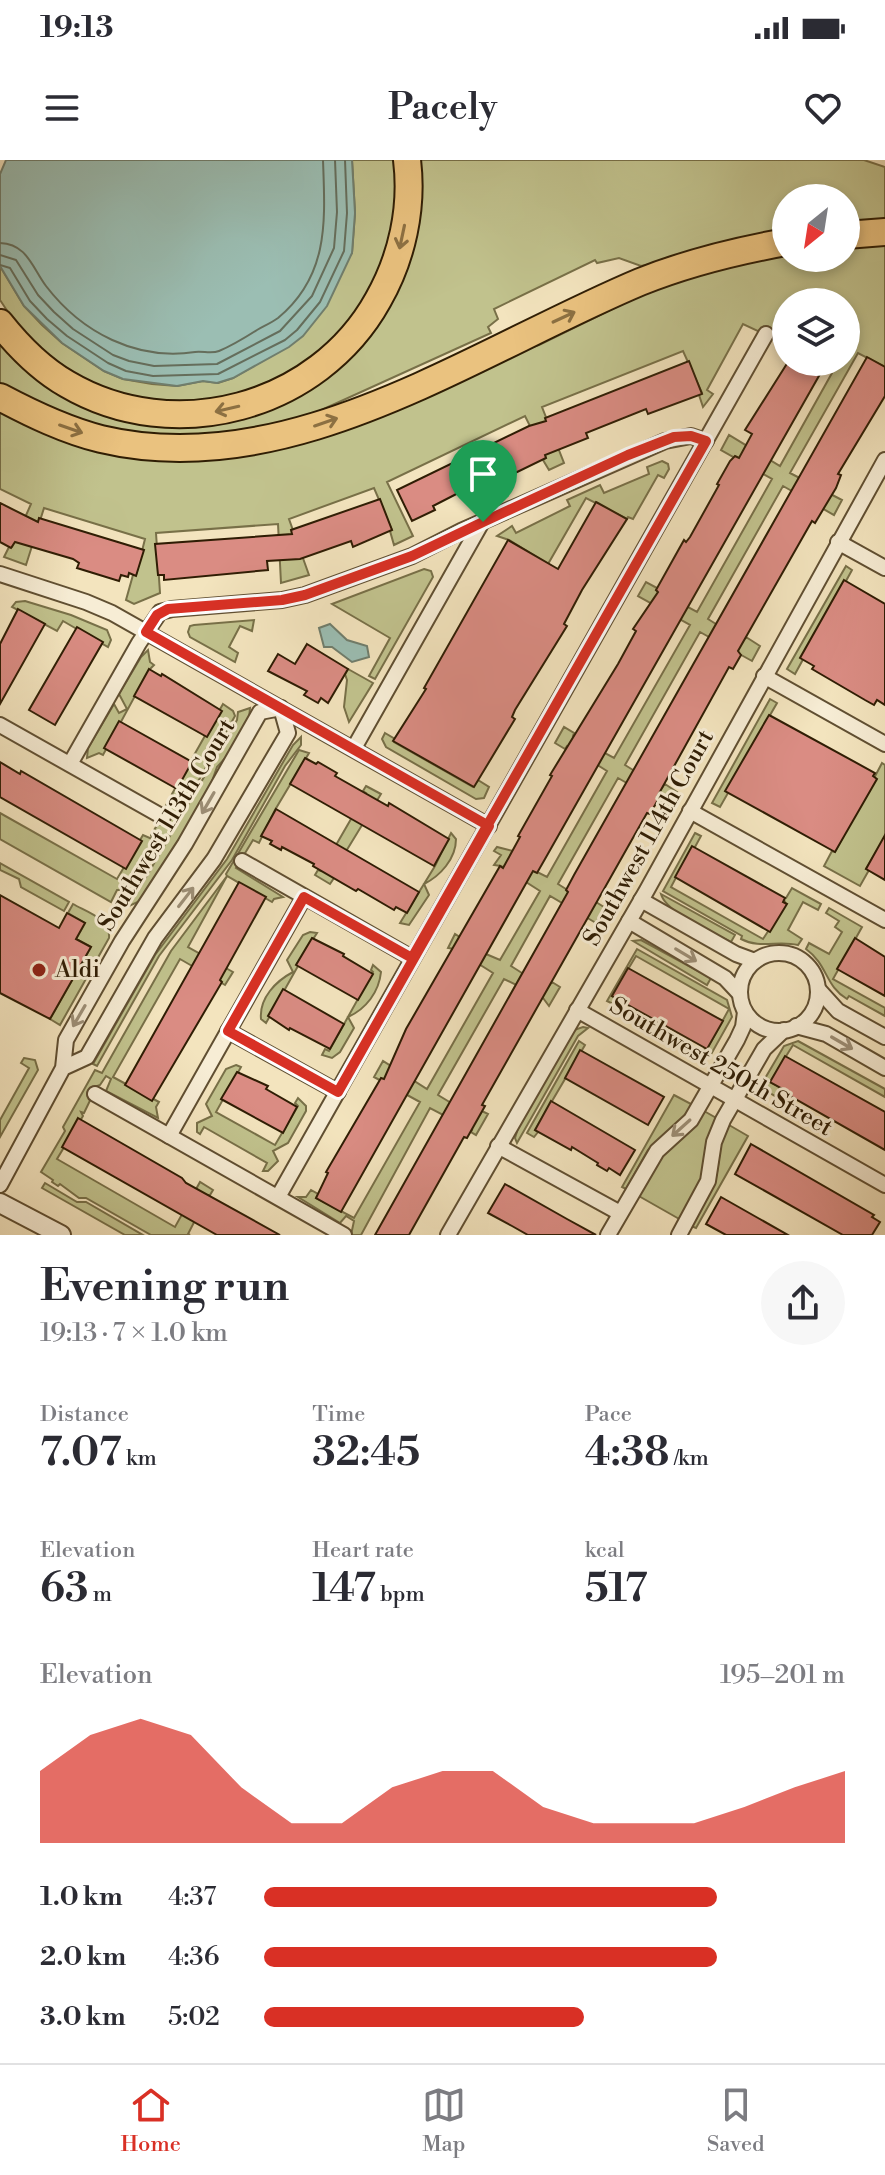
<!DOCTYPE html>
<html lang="en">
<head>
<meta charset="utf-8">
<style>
  body { margin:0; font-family:"Libre Bodoni",serif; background:#f7f7f7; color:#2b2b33; height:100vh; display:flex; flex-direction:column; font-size:30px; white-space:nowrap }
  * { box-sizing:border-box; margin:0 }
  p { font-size:26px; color:#7c7c81 }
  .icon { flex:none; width:44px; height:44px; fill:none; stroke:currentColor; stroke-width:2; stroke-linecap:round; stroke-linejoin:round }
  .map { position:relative; height:1075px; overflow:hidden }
  .panel { display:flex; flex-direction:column; background:#fff; flex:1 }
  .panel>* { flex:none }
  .needle { width:52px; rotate:210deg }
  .controls { position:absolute; left:772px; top:24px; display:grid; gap:16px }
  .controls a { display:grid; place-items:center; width:88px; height:88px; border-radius:50%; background:#fff; box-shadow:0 4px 12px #0003; font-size:40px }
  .pin { position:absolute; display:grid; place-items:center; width:68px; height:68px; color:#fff; margin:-82px -34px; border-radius:50% 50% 50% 0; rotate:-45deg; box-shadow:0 0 8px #0007 }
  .pin .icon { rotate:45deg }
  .round { display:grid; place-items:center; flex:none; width:84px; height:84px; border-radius:42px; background:#f7f7f7 }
  .headline { display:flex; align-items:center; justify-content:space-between; height:136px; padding:0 40px }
  h1 { font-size:44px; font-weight:600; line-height:60px }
  .metrics { display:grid; grid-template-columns:repeat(3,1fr); gap:12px; height:136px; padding:8px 40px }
  .metrics div { display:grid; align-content:center }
  .metrics b { font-size:40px; font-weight:600 }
  .metrics small { font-size:22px; font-weight:400 }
  .metrics p { font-size:22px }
  .chart { height:224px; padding:16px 40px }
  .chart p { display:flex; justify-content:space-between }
  .chart svg { width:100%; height:144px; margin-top:8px; fill:#d93025; opacity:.7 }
  ul { padding:0 40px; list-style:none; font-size:26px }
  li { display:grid; grid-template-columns:128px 96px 1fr; align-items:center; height:60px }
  li i { height:20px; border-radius:10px; background:#d93025 }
  .status { display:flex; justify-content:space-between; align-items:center; height:56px; padding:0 40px; background:#fff; direction:ltr }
  .status svg { height:22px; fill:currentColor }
  header { display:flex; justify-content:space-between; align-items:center; height:104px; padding:0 40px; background:#fff; font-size:36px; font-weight:600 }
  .dock { display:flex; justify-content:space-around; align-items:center; height:112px; border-top:2px solid #e1e1e2; background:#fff; font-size:22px; color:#7c7c81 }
  .dock a { display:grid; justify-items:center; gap:4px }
  .dock .current { color:#d93025 }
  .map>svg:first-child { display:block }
</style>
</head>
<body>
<div class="status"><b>19:13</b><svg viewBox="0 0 49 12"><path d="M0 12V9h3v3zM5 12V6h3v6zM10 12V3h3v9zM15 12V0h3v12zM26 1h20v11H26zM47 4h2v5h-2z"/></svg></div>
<header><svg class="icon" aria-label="menu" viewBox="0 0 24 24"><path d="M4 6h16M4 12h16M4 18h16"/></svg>Pacely<svg class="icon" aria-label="heart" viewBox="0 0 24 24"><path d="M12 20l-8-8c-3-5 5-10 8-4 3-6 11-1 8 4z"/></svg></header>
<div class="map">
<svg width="885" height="1075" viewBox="0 0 885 1075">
  <rect width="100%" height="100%" fill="#f3e4be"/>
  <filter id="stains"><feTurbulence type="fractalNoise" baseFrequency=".0025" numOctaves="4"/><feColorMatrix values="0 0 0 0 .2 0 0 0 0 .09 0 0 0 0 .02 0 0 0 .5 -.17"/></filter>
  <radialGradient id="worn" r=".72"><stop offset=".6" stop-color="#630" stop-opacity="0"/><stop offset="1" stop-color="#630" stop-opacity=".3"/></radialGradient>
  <!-- green -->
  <g fill="#c1c28d" stroke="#787048" stroke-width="2">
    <polygon points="352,0 395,0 396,50 380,115 351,161 308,202 253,231 200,242 157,242 115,232 79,217 50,196 20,169 12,158 0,140 0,106 24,146 42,165 62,183 104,211 123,219 152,224 177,226 203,221 218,223 233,218 278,192 352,93 355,53"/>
    <polygon points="416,0 864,0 885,7 885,65 846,67 846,38 786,38 786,74 641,106 619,98 597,103 595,100 494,149 498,159 488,167 491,173 306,257 233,278 107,273 0,230 0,175 12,188 168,262 353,188"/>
    <polygon points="885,80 885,207 858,193 790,313 842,340 834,355 783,326 708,459 743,481 746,477 760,486 752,501 700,472 625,605 662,628 665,624 677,632 669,647 618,618 558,724 593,746 596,742 610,751 607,758 601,755 596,763 550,736 511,806 547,829 552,822 560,827 549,846 543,838 504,819 438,935 471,955 479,956 482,951 488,954 476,975 471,972 472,970 430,948 361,1075 351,1075 354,1061 346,1056 340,1063 298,1037 306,1037 311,1030 318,1034 316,1038 354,1058 420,942 374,917 383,901 427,929 493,813 455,789 448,788 455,774 486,794 500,800 540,731 501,706 494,705 501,695 494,691 497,687 513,691 515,701 547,717 607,611 567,586 565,589 555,583 564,567 574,573 573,576 614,598 690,465 638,436 646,422 657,428 656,430 697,452 772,319 721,290 729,275 780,306 832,213 816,202 846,202 846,142 786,142 786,187 781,182 743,164 707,230 713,234 703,247 699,235 702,233 683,191 542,247 564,303 549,310 543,300 546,298 525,256 387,322 413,376 394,385 390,371 392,370 374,328 289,359 309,415 281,423 278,364 156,373 160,433 134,444 126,440 133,415 136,415 145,379 44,348 26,405 4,397 9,387 12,387 31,344 0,329 0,248 181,297 539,185 657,127 786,91 786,98 846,98 846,83"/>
    <polygon points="662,301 668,304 669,309 664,318 658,315 633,359 628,357 627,359 586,338 548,404 509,380 497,376 512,366 516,373 570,346 567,340 600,325 604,333 649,314 647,307"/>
    <polygon points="846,406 852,410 795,514 787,509"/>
    <polygon points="424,409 431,411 433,417 375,519 369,516 390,478 332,444"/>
    <polygon points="25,441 71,455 107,470 111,480 108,487 63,461 57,471 12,447 16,442"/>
    <polygon points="254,460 252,471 240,466 229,487 238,493 235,502 190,477 188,472 190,466 194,465"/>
    <polygon points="148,490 150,502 154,505 149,510 103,595 99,593 87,598 88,588 114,544 119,553 127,549 119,534 141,497"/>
    <polygon points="348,509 373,523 349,562 344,547 347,520 345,514"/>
    <polygon points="770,539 777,543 726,631 728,633 720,647 712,643"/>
    <polygon points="223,544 233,551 235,556 165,680 137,725 130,730 117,730 111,742 0,679 0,653 117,719 143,675 152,679 151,675 166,651 164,649 170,638 175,636 172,634"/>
    <polygon points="250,548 249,558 228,595 217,607 210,627 171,694 140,741 129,746 114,744 119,734 133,732 142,724 237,560 238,552"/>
    <polygon points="385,573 395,579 394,582 473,627 478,620 489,627 484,638 476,639 386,587 382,579"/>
    <polygon points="301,577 301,585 285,606 232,700 159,796 97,906 93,904 155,795 227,699 293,585"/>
    <polygon points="299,590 309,593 275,650 259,683 253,680 236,708 283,737 274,739 272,742 227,716 188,787 233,812 225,825 180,799 113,917 159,942 156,947 158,958 106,931 111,919 106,916 100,925 97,926 84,953 81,952 83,956 57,999 175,1067 200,1022 213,1030 210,1035 208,1035 188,1074 190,1075 151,1075 86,1038 79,1038 60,1024 58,1026 52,1022 53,1020 41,1012 65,971 63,967 95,910 102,913 171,791 227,716 226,714"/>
    <polygon points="882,603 885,605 885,677 866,709 869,710 860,726 824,706 832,691 835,692"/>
    <polygon points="366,626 381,634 331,716 334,718 330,724 315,715 318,710 321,711 366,633 363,631"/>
    <path d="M451 673 456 679C456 699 440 716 424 724L429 735 409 765 400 763 435 706Z"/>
    <path d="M695 673 701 676 695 687H692L671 727 763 779 786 744 783 738H786L792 728 821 744 818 750 803 742 788 770 802 779 798 785C778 780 760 789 741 779L742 776 663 731Z"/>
    <polygon points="0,703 69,742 64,751 21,727 19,719 0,710"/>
    <path d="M661 734 735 775 731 782C713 772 666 753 661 734Z"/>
    <path d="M73 744C87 752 111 759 109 778L60 865 50 859 91 787 76 779 85 763 68 753Z"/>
    <path d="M829 748 862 767 833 819 885 848V856L849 836 847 839C825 826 828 805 806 789L809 783 829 794 842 772 835 767 839 761 826 753Z"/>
    <path d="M310 772 317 773 297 804 298 806 266 863 261 859C259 838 276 821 293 812L287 800 303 775Z"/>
    <polygon points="641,780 711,818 707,825 633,781"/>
    <polygon points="637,789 727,840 732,857 709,898 702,894 705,888 707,889 729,849 636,796 612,836 618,840 615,845 607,841"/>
    <path d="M373 805 381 812C379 832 366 849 348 857L354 868 340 892 332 898 322 895 325 889 329 891 373 812 371 810Z"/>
    <polygon points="583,867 588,868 578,876 517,983 515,978 519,965 574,870"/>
    <polygon points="579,881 585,885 535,970 538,972 534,977 527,973"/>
    <polygon points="798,881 885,929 885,937 793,885 770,922 780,927 775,936 760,927 784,886"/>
    <polygon points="24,898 35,900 38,910 0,977 0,960 29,908 21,903"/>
    <polygon points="236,905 241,907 216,952 275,985 298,946 295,943 298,938 306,946 306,951 288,983 273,991 278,1001 268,1011 263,1011 267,1003 204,967 200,974 197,972 197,963 212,956 206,944 226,909"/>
    <polygon points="674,935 693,945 675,967 648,990 626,1029 622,1027"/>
    <polygon points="704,951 718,959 701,1023 681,1060 637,1035 667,988 690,971"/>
    <path d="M729 965 748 976 696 1068 691 1066C700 1051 710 1036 715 1021 721 1001 717 983 729 965Z"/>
    <polygon points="45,1023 77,1042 86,1042 143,1075 125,1075 42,1028"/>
  </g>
  <!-- water -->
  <g fill="#9bbeb3" stroke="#707e6d" stroke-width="2">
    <polygon points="6,0 352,0 355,53 352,93 327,146 303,176 289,187 233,218 217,223 203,221 177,226 123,219 104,211 62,183 24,146 0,106 0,14"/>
    <polygon points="330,464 347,480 367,486 369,497 352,502 332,487 324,487 319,468"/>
  </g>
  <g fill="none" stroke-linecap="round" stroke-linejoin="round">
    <!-- shore -->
    <g stroke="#656e5c" stroke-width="2">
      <path d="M0 83C27 84 32 107 46 126 82 173 137 201 195 192 203 191 212 194 219 191 231 186 246 177 257 170 264 166 271 163 278 158 330 115 325 59 323 0"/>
      <polyline points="0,95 16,100 38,135 54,152 73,169 113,195 129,201 154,206 217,204 280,171 312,136 334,88 337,52 335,0"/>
      <polyline points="0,105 10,108 30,141 47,159 67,176 108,203 126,211 153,216 218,214 285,180 297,170 320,142 344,91 347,53 345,0"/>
    </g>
  </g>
  <!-- building -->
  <g fill="#da8c83" stroke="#2f1d04" stroke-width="2">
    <polygon points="867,197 885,207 885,236 838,314 841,315 836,328 815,363 812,361 738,491 741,495 733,509 729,507 657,637 659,638 650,654 647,653 482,945 485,946 467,978 464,977 409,1075 375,1075 568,732 566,730 574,715"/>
    <polygon points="689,201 702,234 648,254 646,249 586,273 588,278 545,295 546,298 509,316 494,321 492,317 468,328 433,346 435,350 412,361 397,330 529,266 546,261 545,258"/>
    <polygon points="788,202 816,202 824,207 545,699 537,713 533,711 341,1052 316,1038 328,1013 326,1012 381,918 384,919 406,869 500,706 503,708 520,677 518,676 552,616 550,615 618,504 636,471 633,469 658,432 656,430 684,380 686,382 690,377 719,325 717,324 730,301 735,296 739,298 752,274 745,270"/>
    <polygon points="380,339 392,370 353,387 351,381 300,399 267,401 268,410 164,420 164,415 158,415 155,384 292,374 291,370"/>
    <polygon points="596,342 627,359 582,430 564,464 567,466 515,550 512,557 515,559 474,627 393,581 426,529 424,528 508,380 558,409"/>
    <polygon points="0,343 38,362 39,358 144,390 136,416 129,413 128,417 121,415 119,421 77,408 79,403 73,399 15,382 11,388 0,382"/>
    <polygon points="844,420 885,444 885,545 877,540 874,545 865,540 812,509 814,506 800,498"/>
    <polygon points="18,449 45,464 0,544 0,484"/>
    <polygon points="77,467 103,482 55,565 29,550"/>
    <polygon points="307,484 348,509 328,543 321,538 318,543 304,535 307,531 268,511 278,494 295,504"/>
    <polygon points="149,509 161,516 162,514 222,551 207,577 134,536"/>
    <polygon points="769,555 875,613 873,616 877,619 835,692 725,631"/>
    <polygon points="119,561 192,602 177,629 104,588"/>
    <polygon points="305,598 316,604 318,602 337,613 335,616 388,646 389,643 449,679 434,706 290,624"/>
    <polygon points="0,602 20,614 21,611 142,681 126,709 0,637"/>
    <polygon points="276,649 419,732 407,753 396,747 394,750 358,729 356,731 313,706 314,704 282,687 281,690 270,684 272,681 261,676"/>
    <polygon points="885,675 885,720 866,709"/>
    <polygon points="692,686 785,738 783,742 787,744 770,772 675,717"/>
    <polygon points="239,722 266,737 220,820 222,822 152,941 125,925"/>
    <polygon points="0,735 59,768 67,753 85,763 76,779 91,787 50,859 0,833"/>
    <polygon points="312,778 344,794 343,796 373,814 358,840 296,805"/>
    <polygon points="855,778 885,797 885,836 837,809"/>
    <polygon points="628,808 723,861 707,889 612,836"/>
    <polygon points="283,829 344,864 330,889 290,868 289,870 268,856"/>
    <polygon points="580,890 664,937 648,965 565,918"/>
    <polygon points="785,896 885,952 885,990 785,933 786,931 770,922"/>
    <polygon points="237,912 268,926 266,929 297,947 283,973 221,939"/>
    <polygon points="551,941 635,990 620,1015 609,1008 607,1011 597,1005 598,1003 572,987 571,990 535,970"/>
    <polygon points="78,958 182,1018 186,1023 280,1075 217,1075 62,987"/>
    <polygon points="751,984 874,1055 872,1057 880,1062 872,1075 843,1075 735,1014"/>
    <polygon points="505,1024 567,1059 596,1075 528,1075 512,1066 488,1053"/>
    <polygon points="721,1037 758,1058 788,1075 726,1075 706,1064"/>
  </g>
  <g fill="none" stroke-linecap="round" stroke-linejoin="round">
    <defs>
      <g id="minor">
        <polyline points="838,382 885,408"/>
        <polyline points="0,414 86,442 112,453 489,666"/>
        <polyline points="764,516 885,584"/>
        <polyline points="0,565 163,657"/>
        <polyline points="354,588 482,362"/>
        <polyline points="70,604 139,483 160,452 172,449 282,440 305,435 412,396 461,371 665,281 691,276 706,281"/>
        <polyline points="690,651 885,760"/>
        <polyline points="242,701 412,798"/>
        <polyline points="641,740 736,794 755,801"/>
        <polyline points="629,761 725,818 740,834"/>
        <circle cx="779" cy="832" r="39"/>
        <polyline points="818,829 838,851 885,877"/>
        <polyline points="577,850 885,1025"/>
        <polyline points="796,866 826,874 885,908"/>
        <polyline points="228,871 338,932"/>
        <polyline points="95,934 344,1075"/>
        <polyline points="169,976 304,737"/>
        <polyline points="498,986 620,1053"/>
        <polyline points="0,1025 63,908 66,880 122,781 185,684 260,552 281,548 288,573 214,699 155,778 87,897 63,908"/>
        <polyline points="278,1037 766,174"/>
        <polyline points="448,1075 647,730 885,300"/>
        <polyline points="608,1075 657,991 691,960 737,880 743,867 745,852"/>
        <polyline points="679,1075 708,1021 714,982 723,960 764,889 784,870"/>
      </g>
      <polyline id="tertiary" points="0,1043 61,1075"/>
      <g id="motorway">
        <polyline points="846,75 885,72"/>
        <path d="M0 163C19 187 41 209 67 224 174 287 318 248 378 140 402 98 413 48 407 0"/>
        <path d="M0 237C32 254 65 270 101 279 290 324 473 192 640 122 687 103 736 91 786 82"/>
      </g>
    </defs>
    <!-- minor casing -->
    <use href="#minor" stroke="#604f32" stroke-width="18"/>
    <!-- tertiary casing -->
    <use href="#tertiary" stroke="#604f32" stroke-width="22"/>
    <!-- motorway casing -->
    <use href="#motorway" stroke="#2f1d04" stroke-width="30"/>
    <!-- minor -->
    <use href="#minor" stroke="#f7edd5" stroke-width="14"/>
    <!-- tertiary -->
    <use href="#tertiary" stroke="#f7edd5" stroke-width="18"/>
    <!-- motorway -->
    <use href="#motorway" stroke="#eac27f" stroke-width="26"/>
  </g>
  <!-- one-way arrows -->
  <defs><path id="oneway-shaft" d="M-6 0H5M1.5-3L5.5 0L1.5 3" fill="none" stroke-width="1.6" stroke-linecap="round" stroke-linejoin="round" transform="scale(2)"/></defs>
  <g stroke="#8c7042">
    <use href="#oneway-shaft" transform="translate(402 77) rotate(102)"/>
    <use href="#oneway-shaft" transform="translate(564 157) rotate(-25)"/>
    <use href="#oneway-shaft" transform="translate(227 249) rotate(167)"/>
    <use href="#oneway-shaft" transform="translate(326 262) rotate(-19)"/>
    <use href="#oneway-shaft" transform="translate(71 269) rotate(19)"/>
  </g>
  <g stroke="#9d8f77">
    <use href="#oneway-shaft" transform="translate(208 643) rotate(120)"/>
    <use href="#oneway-shaft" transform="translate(186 737) rotate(-52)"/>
    <use href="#oneway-shaft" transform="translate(686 795) rotate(31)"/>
    <use href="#oneway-shaft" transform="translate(79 856) rotate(120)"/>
    <use href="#oneway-shaft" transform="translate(842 883) rotate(30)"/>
    <use href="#oneway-shaft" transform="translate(681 968) rotate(138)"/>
  </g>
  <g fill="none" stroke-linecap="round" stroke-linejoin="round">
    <defs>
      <polyline id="route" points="483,362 412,396 305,435 282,440 168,449 157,455 146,472 489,666 338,932 228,871 304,737 412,798 706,281 691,276 674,277 628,295 483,362"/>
    </defs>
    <!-- route casing -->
    <use href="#route" stroke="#fff" stroke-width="16"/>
    <!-- route -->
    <use href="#route" stroke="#d93025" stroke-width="10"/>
  </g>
  <!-- markers -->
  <circle fill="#8f2418" stroke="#f7edd5" stroke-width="3" cx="39" cy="810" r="8"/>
  <g text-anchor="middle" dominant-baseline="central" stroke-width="6" stroke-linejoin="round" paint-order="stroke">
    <!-- street labels -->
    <g font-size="24" fill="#2f1d04" stroke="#f7edd5">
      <text transform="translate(167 665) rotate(-59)">Southwest 113th Court</text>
      <text transform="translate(649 678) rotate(-61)">Southwest 114th Court</text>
      <text transform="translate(721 907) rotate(30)">Southwest 250th Street</text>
    </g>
    <!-- poi labels -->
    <g font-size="24" fill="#2f1d04" stroke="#f7edd5" text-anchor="start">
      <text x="55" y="810">Aldi</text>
    </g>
  </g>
  <rect width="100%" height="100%" filter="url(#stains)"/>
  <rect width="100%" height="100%" fill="url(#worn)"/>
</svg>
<div class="controls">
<a><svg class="needle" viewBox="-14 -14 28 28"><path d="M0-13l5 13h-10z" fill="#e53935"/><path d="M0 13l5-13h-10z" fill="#7c7c81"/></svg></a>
<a><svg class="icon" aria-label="layers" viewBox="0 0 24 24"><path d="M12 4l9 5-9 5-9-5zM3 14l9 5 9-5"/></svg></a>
</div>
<div class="pin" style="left:483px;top:362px;background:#1e9e55"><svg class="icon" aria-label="arrive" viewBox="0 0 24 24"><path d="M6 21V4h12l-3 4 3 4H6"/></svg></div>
</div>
<section class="panel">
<div class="headline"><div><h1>Evening run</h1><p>19:13 · 7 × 1.0 km</p></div><a class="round"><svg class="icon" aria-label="share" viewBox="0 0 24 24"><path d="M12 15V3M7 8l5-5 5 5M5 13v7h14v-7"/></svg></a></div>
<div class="metrics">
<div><p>Distance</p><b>7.07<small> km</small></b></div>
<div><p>Time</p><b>32:45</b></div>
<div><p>Pace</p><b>4:38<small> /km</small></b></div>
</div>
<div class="metrics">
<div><p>Elevation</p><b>63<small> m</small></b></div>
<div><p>Heart rate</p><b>147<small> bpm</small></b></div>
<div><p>kcal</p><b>517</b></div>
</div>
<div class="chart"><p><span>Elevation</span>195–201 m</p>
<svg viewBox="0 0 160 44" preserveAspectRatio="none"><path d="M0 44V22L10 11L20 6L30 11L40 27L50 38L60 38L70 27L80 22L90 22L100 33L110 38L120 38L130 38L140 33L150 27L160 22V44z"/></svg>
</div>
<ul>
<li><b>1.0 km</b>4:37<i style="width:78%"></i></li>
<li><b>2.0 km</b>4:36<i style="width:78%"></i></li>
<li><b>3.0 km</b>5:02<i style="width:55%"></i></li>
</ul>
</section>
<nav class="dock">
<a class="current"><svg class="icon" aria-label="home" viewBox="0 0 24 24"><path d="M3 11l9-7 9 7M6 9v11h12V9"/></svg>Home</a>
<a><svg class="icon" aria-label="map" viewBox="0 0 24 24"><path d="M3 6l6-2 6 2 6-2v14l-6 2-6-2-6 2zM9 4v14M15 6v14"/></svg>Map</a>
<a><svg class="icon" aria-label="saved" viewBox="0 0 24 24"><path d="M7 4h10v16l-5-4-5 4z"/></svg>Saved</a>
</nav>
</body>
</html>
